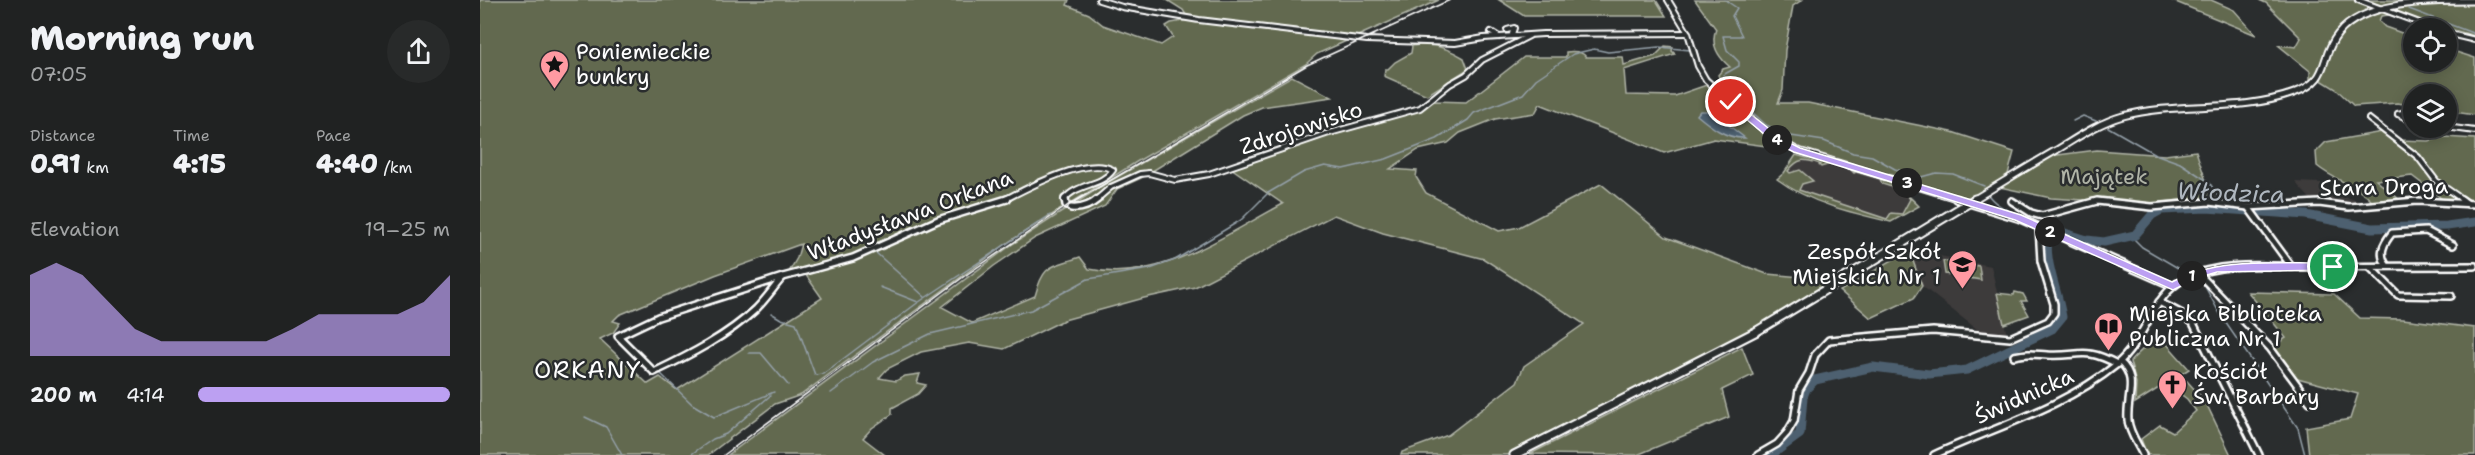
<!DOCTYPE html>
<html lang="en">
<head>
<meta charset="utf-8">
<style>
  body { margin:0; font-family:"Shantell Sans",sans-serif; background:#282a2a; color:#f1f3f6; height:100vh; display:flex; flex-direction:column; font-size:22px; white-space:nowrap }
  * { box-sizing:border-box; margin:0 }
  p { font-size:20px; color:#a2a4a5 }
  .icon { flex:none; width:33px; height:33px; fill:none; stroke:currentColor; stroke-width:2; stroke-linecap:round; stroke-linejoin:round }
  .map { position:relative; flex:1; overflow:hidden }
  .sheet { display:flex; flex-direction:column; background:#202222; width:480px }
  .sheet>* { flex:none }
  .buttons { position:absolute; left:1923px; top:18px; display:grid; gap:12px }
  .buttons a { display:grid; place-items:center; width:54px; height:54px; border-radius:50%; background:#202222; box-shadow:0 3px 15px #0003,0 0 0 2px #3d3f40; font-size:30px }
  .pin { position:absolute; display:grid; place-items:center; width:51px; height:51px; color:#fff; margin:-26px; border:3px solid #fff; border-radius:50%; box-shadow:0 2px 6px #0007 }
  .km { position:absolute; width:30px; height:30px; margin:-15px; border-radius:50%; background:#222; color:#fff; font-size:16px; line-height:30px; text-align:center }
  .round { display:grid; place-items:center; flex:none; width:63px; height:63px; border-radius:32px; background:#282a2a }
  .head { display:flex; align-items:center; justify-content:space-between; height:102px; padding:0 30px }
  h1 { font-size:33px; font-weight:800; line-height:45px }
  .metrics { display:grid; grid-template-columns:repeat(3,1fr); gap:9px; height:102px; padding:6px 30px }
  .metrics div { display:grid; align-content:center }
  .metrics b { font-size:26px; font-weight:800 }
  .metrics small { font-size:16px; font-weight:400 }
  .metrics p { font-size:16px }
  .chart { height:168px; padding:12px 30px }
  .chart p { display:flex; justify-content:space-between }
  .chart svg { width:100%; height:108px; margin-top:6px; fill:#bca0f2; opacity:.7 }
  ul { padding:0 30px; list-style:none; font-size:20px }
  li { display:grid; grid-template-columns:96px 72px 1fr; align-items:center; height:45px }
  li i { height:15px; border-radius:8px; background:#bca0f2 }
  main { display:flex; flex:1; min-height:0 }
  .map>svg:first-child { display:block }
</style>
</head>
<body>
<main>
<section class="sheet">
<div class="head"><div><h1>Morning run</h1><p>07:05</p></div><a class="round"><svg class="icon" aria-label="share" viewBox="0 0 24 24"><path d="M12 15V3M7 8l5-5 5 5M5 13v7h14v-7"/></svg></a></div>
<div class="metrics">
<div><p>Distance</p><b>0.91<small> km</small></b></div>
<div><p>Time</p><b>4:15</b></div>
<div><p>Pace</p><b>4:40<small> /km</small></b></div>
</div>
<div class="chart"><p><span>Elevation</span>19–25 m</p>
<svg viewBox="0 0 160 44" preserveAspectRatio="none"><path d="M0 44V11L10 6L20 11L30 22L40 33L50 38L60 38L70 38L80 38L90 38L100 33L110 27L120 27L130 27L140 27L150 22L160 11V44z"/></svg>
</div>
<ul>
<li><b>200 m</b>4:14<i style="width:100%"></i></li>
</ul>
</section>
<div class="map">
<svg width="1995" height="455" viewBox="0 0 1995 455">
  <rect width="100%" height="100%" fill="#2a2d2e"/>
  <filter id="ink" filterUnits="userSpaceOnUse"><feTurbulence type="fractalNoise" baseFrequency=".0167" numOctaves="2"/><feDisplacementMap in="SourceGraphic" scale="12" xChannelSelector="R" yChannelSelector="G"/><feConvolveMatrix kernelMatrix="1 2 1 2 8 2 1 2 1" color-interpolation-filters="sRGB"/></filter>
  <g filter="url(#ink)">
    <!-- built -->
    <g fill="#3e3a3b">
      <polygon points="1316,155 1406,181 1423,189 1439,206 1411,222 1360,210 1307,187 1297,179 1304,173"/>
      <polygon points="1815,182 1841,183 1849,191 1887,204 1833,202"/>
      <polygon points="1429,250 1511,266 1527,335 1503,334 1442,286"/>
    </g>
    <!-- green -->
    <g fill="#62694f" stroke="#b0b4a7" stroke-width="1.5" fill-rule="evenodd">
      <path d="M0 0H589L587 5 609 14 623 25 681 45 693 37 686 26 691 23 709 20 703 10 687 0H959L837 54 826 64 658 161 530 241 321 395 295 404 228 455H0ZM321 244 317 258 309 272 323 271 342 298 197 390 180 377 168 384 120 339 133 333 140 323 133 321 139 315 235 275Z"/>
      <polygon points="1019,0 1176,0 1186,16 1044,16"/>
      <path d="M1215 0H1322L1313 6 1305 50 1303 90 1298 103H1328L1472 132 1534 152 1527 178 1562 157 1617 150 1685 155 1716 151 1731 196 1668 204 1571 198 1515 186 1489 202 1317 150 1234 139 1184 153 1060 104 1055 113 1015 119 980 133 968 143 938 150 910 169 937 171 936 177 946 193 1019 231 1039 227 1121 184 1186 237 1287 274 1332 278 1349 288 1278 331 1202 365 1033 455H921L922 452 968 435 1037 382 1044 366 1104 324 1004 259 903 233 854 215 715 287 664 298 584 320 524 349 489 343 441 352 407 369 399 378 416 381 425 376 440 374 437 383 446 385 438 394 412 408V414L392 428 383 438 405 455H248L534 243 625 184 812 76 852 97 782 107 763 115 661 178 637 189 625 206 555 238 514 266 462 307 492 323 555 296C564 263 570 268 600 257L609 269C679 284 744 235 803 204L751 168 824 141 940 110 954 101 986 102 1044 57H1086V52C1094 51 1102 51 1106 57H1143L1144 65 1175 56 1185 46 1193 47 1192 51 1195 54 1144 70 1146 95 1195 96 1238 81 1241 82 1238 75 1243 69 1250 67C1237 56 1230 44 1236 29Z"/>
      <polygon points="1691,0 1731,0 1754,10 1776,35"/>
      <polygon points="1779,0 1995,0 1995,36 1906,11 1910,15 1901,16 1899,21 1905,27 1933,37 1934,62 1966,62 1967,49 1995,58 1995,115 1967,111 1966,94 1934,94 1933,106 1918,103 1874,106 1856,89 1838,78 1830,84 1830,71 1798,45 1816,47 1821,38 1786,3"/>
      <path d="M946 44C961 46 971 50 984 58L988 69 947 95 904 76 905 69H908L915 62 931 53 932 46Z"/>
      <path d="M1902 132 1935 157 1954 182 1983 202 1965 201 1932 176 1896 180 1920 200 1893 202C1877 185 1855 181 1837 166L1836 152 1846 142Z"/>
      <polygon points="1964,137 1995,139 1995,203 1990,202 1955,179 1945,163 1919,140 1949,141"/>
      <path d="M1316 155 1350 164 1341 167 1339 165 1340 164C1324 159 1319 157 1308 171L1310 173 1320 170 1333 181 1322 184 1319 190 1407 219 1411 213 1422 214 1430 199 1424 191 1402 184 1400 179 1376 172 1374 173 1371 170C1402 179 1416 182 1439 206L1411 222C1372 213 1329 203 1297 179L1304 173Z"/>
      <polygon points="1429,250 1442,286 1434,298 1391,318 1360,291"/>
      <polygon points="1463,261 1499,266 1501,280 1465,274"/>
      <polygon points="1535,292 1543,294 1547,301 1541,301 1549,315 1524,324 1517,293 1534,295"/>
      <polygon points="1768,292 1854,294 1880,318 1923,319 1995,328 1995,455 1829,455 1826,427 1870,419 1878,394 1810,376 1790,348 1806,338"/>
      <path d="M1678 334 1709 369 1655 403 1656 383 1650 362C1658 352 1668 347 1674 335Z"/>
      <polygon points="1262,347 1273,375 1242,390 1249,417 1157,455 1050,454"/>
      <polygon points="1707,381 1725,401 1751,455 1667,455 1661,439 1680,425 1693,432 1716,411 1707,399 1691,387"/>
    </g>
    <!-- water -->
    <path fill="#4d6070" stroke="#94a0a9" stroke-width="1.5" d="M1220 111H1230L1265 138C1246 139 1230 126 1217 115Z"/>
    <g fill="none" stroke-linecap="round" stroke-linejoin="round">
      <!-- stream -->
      <g stroke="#94a0a9" stroke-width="1.5">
        <polyline points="1929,9 1995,34"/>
        <polyline points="1217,51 1221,68"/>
        <polyline points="1223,72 1236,85 1243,83 1271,88 1267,107 1286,125 1311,136 1344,141 1373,153 1392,156 1415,169 1441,177 1456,173 1473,174 1504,186"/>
        <polyline points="1243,83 1243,75 1259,66 1259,62 1247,50 1243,36 1262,36 1252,16 1257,8 1245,0"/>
        <polyline points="1593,121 1603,116 1616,121"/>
        <polyline points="1628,127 1675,154 1700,163 1729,182 1741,201"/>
        <polyline points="788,193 824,172 845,166 863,169 906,159 957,139 988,120 994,113 1043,94 1056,79 1093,54 1114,49 1128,52 1179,47 1210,50"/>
        <path d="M1509 196C1524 215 1550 215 1569 228"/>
        <polyline points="1651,236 1662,247 1710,275"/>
        <polyline points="395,252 445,297"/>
        <polyline points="1715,277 1723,283 1741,316 1818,428 1825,455"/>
        <polyline points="400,287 438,302"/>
        <polyline points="291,313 301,319 316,323 335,375 343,374 436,304 570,215"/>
        <polyline points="139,332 157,324"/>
        <polyline points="269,353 281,353 308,385"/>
        <polyline points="164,358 176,369"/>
        <polyline points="179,372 212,404 234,417 294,392"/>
        <polyline points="351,393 393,362 450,334 551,310 608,279 670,269 695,260 761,220 787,194"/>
        <polyline points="105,417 126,427 142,455"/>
        <polyline points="210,455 233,439 246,434 291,395"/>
      </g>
      <!-- river -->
      <path stroke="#4d6070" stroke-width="9" d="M1291 455 1320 434 1323 397 1326 389 1335 380 1393 367 1449 374 1487 370 1572 329 1582 317C1577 286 1562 260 1569 228L1607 240 1624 242 1655 235 1672 215 1681 210 1727 208 1826 215 1892 228 1967 226 1995 222"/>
      <defs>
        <g id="minor-far1">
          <polyline points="619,0 642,7 719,20 887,40 975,43 1004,38 1063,34 1208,33"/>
          <polyline points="1188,0 1208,33 1218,66 1226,80 1290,135 1317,150 1481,200"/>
          <polyline points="1878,0 1953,28"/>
          <polyline points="1027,30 1034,28 1032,34 1036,36"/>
          <polyline points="1011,32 1019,37"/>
          <polyline points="1966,33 1995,40"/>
          <polyline points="1918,114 1934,122"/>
          <polyline points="1918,114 1934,110"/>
          <polyline points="1889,119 1938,157 1957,182 1983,200"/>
          <polyline points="1966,127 1995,131"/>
          <path d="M524 200C547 188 608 155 633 170 621 187 596 183 584 200"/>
          <polyline points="616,200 631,187 660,174 669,173 695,180 729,174 846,134 940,108 970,84 986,75 1002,60 1049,36"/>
        </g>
        <g id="minor">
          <polyline points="585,199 586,205"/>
          <polyline points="1476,199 1538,218 1693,286"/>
          <polyline points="1981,199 1988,204"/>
          <polyline points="1532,201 1551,213 1562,216 1617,201 1672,207 1729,202 1768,207 1839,203 1869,207 1937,201 1995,204"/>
          <polyline points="1768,207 1812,267"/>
          <path d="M591 208C602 209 610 206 618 199"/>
          <path d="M1907 266C1898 254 1903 244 1912 233L1946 231 1973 245"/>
          <polyline points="1890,267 1918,295 1971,296"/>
          <polyline points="1718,273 1790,348 1830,402"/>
          <path d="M303 277C294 287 286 299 276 309 247 336 210 355 174 372L138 336 178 317Z"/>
          <polyline points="303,277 373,258 458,220 527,199"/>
          <polyline points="1679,302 1702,314 1713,323 1779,455"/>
          <path d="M1534 356C1549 353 1552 354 1567 355 1601 357 1603 346 1637 364"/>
          <path d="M1640 362C1659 378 1646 399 1648 420 1649 433 1658 444 1663 455"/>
          <polyline points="1278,455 1297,444 1307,433 1314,421 1319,390 1329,373 1335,355 1349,340 1453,331 1530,338 1568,321 1574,313 1574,304 1561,261 1559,227"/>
          <path d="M1454 455C1515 427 1583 408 1636 365 1667 339 1671 295 1706 278 1744 260 1792 267 1832 267 1886 266 1941 266 1995 266"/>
        </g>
        <path id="major-far1" d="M1493 200C1520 184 1547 167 1575 151 1597 138 1618 123 1643 116 1699 101 1758 113 1814 93 1852 79 1838 59 1858 34 1885 0 1954 1 1995 1"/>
        <polyline id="major" points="1034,455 1277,331 1495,199"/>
      </defs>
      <!-- minor-far1 casing -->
      <use href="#minor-far1" stroke="#fff" stroke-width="8"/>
      <!-- minor casing -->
      <use href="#minor" stroke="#fff" stroke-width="10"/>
      <!-- major-far1 casing -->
      <use href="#major-far1" stroke="#fff" stroke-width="9"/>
      <!-- major casing -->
      <use href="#major" stroke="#fff" stroke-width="11"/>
      <!-- minor-far1 -->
      <use href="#minor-far1" stroke="#2a2d2e" stroke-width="4"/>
      <!-- minor -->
      <use href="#minor" stroke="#2a2d2e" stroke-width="5"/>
      <!-- major-far1 -->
      <use href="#major-far1" stroke="#2a2d2e" stroke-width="5"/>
      <!-- major -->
      <use href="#major" stroke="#2a2d2e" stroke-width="7"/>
      <!-- rail -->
      <polyline stroke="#fff" stroke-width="1.5" points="244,455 486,275 587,206 827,65 970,0"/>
    </g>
  </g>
  <!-- route -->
  <path fill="#bca0f2" stroke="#fff" stroke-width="1.5" d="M1248 101H1254L1302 139 1320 148 1541 215 1692 282C1740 256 1800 264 1853 263L1858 267 1853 270 1737 272 1717 278 1693 290 1535 220 1314 152 1295 143 1248 104Z"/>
  <!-- icons -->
  <defs>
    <symbol id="sight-pin" viewBox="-11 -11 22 30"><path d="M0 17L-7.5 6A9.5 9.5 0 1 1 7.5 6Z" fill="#ff9aa2" stroke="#2a2d2e"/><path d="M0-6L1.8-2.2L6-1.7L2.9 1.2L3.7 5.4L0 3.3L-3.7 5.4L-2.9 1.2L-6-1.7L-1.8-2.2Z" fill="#111"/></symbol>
    <symbol id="school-pin" viewBox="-11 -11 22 30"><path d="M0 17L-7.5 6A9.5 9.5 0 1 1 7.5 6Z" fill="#ff9aa2" stroke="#2a2d2e"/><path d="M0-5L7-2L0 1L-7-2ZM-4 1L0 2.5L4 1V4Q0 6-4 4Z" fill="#111"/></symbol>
    <symbol id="library-pin" viewBox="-11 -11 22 30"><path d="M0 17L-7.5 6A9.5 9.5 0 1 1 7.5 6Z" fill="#ff9aa2" stroke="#2a2d2e"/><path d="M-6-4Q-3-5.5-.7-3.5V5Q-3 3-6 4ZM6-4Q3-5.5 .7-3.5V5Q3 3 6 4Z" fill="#111"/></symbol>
    <symbol id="church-pin" viewBox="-11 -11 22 30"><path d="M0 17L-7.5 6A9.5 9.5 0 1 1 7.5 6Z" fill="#ff9aa2" stroke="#2a2d2e"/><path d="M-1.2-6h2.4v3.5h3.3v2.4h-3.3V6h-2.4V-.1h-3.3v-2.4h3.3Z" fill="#111"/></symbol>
  </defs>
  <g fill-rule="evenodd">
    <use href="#sight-pin" x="58" y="48" width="33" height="45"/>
    <use href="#school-pin" x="1466" y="248" width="33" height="45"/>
    <use href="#library-pin" x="1612" y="310" width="33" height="45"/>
    <use href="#church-pin" x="1676" y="368" width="33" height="45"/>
  </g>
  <g text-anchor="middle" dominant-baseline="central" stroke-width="5" stroke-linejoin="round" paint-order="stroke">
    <!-- poi labels -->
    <g font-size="22" fill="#fff" stroke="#2a2d2e" text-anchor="start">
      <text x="96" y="51">Poniemieckie<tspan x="96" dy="25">bunkry</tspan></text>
      <text x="1461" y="251" text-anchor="end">Zespół Szkół<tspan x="1461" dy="25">Miejskich Nr 1</tspan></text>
      <text x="1649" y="313">Miejska Biblioteka<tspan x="1649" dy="25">Publiczna Nr 1</tspan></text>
      <text x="1713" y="371">Kościół<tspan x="1713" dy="25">Św. Barbary</tspan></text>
    </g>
    <!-- street labels -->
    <g font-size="22" fill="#fff" stroke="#2a2d2e">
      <text transform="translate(821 128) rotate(-18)">Zdrojowisko</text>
      <text transform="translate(1904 187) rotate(-1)">Stara Droga</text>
      <text transform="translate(430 215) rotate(-21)">Władysława Orkana</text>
      <text transform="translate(1544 396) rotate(-24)">Świdnicka</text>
    </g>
    <!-- park labels -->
    <g font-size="22" fill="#b0b4a7" stroke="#2a2d2e">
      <text x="1624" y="176">Majątek</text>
    </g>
    <!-- water labels -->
    <g font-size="24" font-style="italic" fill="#afb7bf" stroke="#2a2d2e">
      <text transform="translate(1751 193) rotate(2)">Włodzica</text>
    </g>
    <!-- neighbourhood labels -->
    <g font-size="24" letter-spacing="1.5" fill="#fff" stroke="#2a2d2e">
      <text x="108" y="370">ORKANY</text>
    </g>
  </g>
</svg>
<div class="buttons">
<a><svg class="icon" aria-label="locate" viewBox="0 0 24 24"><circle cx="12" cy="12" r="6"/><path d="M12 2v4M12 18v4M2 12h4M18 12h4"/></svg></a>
<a><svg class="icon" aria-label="layers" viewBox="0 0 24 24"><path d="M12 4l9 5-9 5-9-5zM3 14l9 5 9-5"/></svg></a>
</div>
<div class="pin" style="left:1853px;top:267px;background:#1e9e55"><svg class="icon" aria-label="arrive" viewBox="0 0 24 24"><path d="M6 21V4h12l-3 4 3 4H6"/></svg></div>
<div class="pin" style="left:1251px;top:102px;background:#d93025"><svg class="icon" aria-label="check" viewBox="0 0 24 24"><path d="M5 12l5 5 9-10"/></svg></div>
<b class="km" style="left:1712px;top:276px">1</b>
<b class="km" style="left:1570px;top:232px">2</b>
<b class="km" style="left:1427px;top:183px">3</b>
<b class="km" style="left:1297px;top:140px">4</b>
</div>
</main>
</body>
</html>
